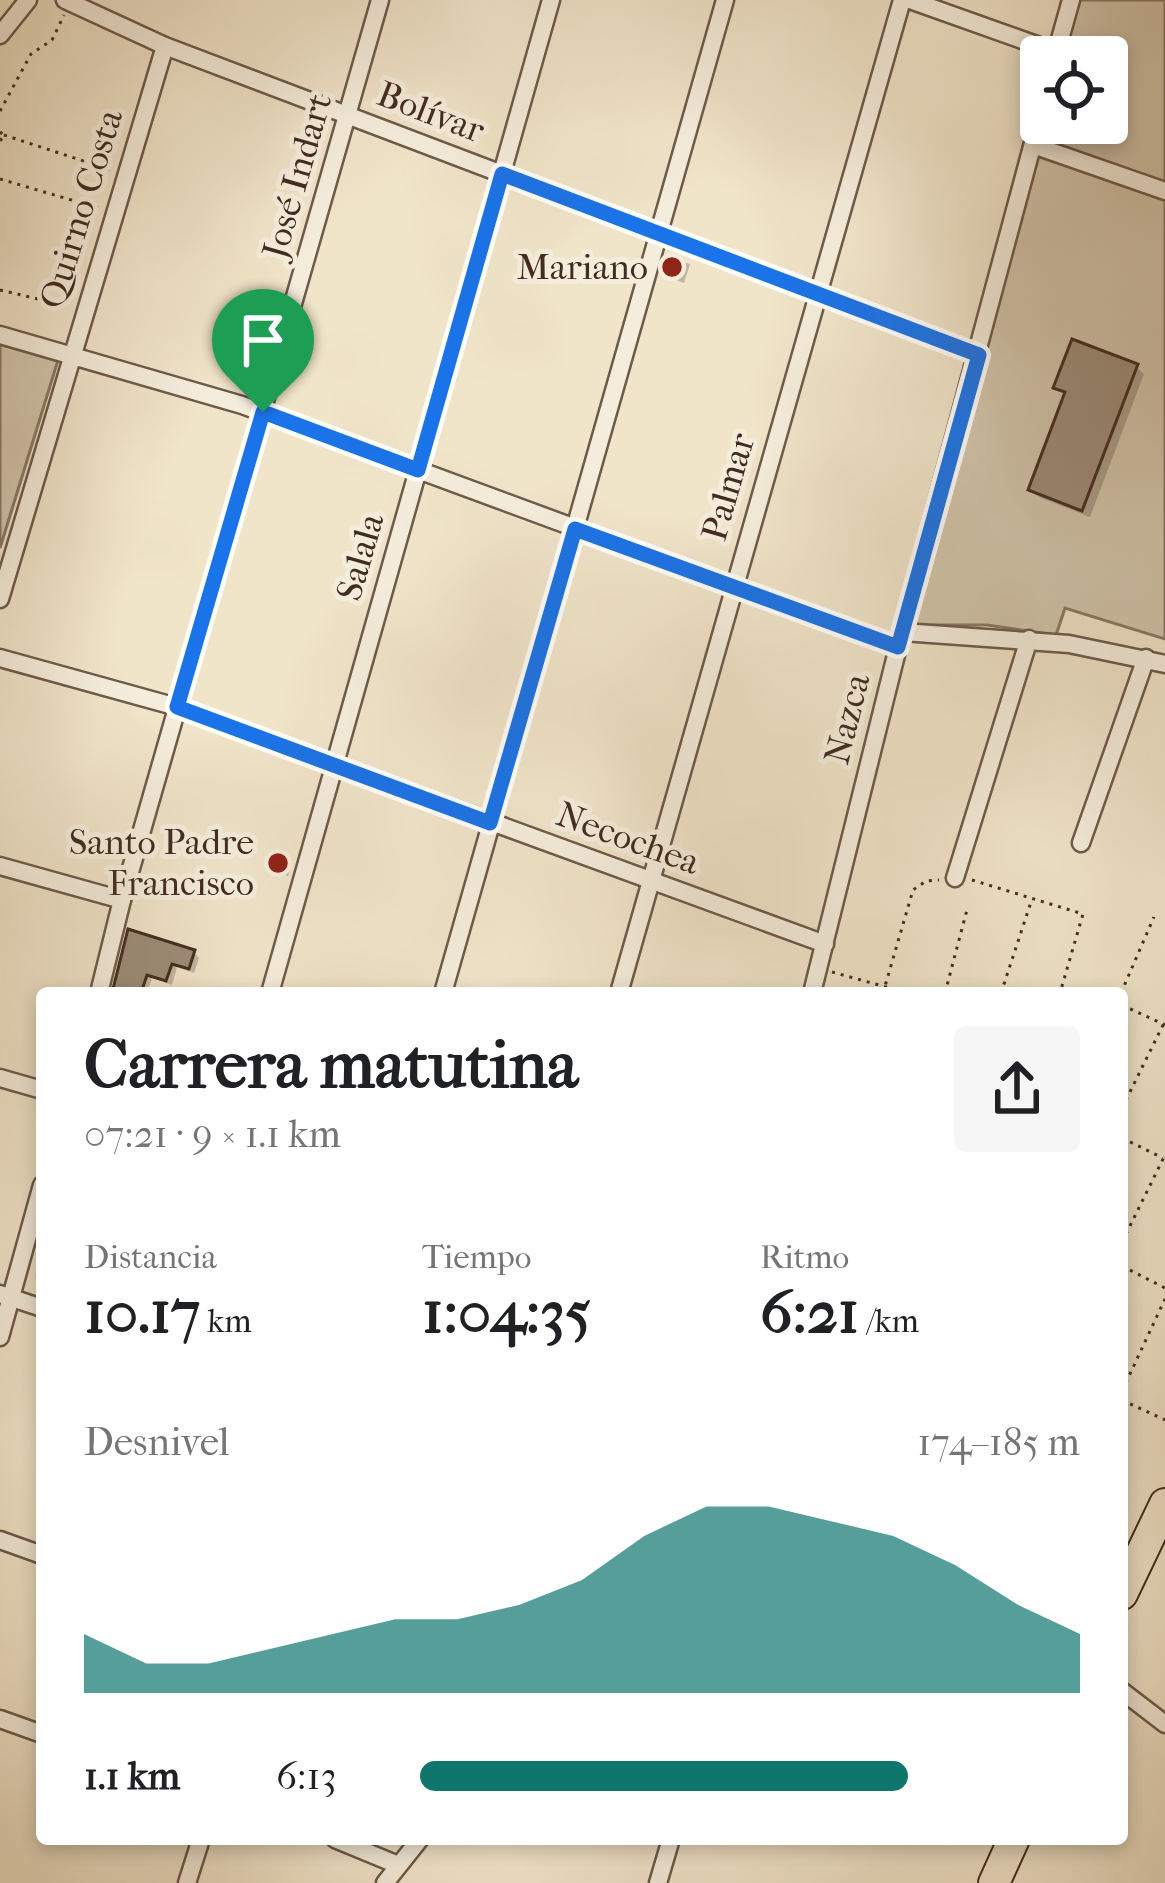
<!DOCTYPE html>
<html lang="es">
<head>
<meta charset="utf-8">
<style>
  body { margin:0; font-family:"IM FELL French Canon",serif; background:#f6f6f6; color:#202124; height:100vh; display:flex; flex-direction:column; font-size:45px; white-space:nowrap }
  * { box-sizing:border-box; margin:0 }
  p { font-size:39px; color:#757577 }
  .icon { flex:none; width:66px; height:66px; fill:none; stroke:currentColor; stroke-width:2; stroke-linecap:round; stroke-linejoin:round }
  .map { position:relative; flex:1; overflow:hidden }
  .drawer { position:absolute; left:36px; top:987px; width:1092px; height:858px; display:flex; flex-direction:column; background:#fff; border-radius:12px; box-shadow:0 6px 18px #0003 }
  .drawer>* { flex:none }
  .fabs { position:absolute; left:1020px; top:36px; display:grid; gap:24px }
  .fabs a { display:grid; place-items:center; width:108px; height:108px; border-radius:12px; background:#fff; box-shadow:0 6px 18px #0003; font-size:60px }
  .pin { position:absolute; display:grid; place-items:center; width:102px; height:102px; color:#fff; margin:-123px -51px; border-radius:50% 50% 50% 0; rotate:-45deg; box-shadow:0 0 12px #0007 }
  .pin .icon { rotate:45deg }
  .round { display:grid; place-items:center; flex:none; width:126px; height:126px; border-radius:12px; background:#f6f6f6 }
  .headline { display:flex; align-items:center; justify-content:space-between; height:204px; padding:0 48px }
  h1 { font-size:66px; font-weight:700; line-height:90px }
  .metrics { display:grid; grid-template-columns:repeat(3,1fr); gap:18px; height:204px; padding:12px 48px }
  .metrics div { display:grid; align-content:center }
  .metrics b { font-size:60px; font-weight:700 }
  .metrics small { font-size:33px; font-weight:400 }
  .metrics p { font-size:33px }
  .chart { height:336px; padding:24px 48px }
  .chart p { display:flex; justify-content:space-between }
  .chart svg { width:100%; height:216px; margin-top:12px; fill:#0f766e; opacity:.7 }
  ul { padding:0 48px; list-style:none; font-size:39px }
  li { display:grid; grid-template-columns:192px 144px 1fr; align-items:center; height:90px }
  li i { height:30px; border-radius:15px; background:#0f766e }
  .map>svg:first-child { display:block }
</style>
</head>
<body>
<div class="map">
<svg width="1165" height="1883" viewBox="0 0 1165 1883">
  <rect width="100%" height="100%" fill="#f0e4c9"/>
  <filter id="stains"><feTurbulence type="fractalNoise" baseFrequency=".00167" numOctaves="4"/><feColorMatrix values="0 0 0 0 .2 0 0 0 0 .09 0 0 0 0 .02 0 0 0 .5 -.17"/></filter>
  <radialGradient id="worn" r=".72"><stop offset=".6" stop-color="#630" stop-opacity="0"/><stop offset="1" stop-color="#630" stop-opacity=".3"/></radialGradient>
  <!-- green -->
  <g fill="#d2c5ac" stroke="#8a7866" stroke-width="3">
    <polygon points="1078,0 1165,0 1165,639 1065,608 1056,635 987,625 912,625 1045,123 1107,123 1107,57 1062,57"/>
    <polygon points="0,341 59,357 0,548"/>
  </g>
  <!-- shadow -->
  <g fill="#0003">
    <polygon points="668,258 690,264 684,283 663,275"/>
    <polygon points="1136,367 1144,374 1090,517 1039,497 1031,490 1065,395 1057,387"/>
    <polygon points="273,855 292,863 288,876 269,868"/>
    <polygon points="130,933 194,953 199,958 194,973 177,967 172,985 152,978 147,993 115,993"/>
    <polygon points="42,1256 42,1282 35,1277"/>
  </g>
  <!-- building -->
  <g fill="#9c8c78" stroke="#422c20" stroke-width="3">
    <polygon points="1072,339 1138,364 1082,511 1028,490 1065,392 1053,388"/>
    <polygon points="128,929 195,950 189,969 172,964 166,981 147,975 141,993 112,993"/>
  </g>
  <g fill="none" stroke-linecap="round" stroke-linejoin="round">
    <defs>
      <g id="street">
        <polyline points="65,0 165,46 979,355"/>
        <polyline points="910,0 1056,52"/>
        <polyline points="0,35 28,0"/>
        <polyline points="1055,57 1071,0"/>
        <polyline points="1033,145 1165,191"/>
        <polyline points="0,335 242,405 898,647"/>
        <polyline points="0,599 165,46"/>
        <polyline points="903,632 1069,644 1165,664"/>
        <polyline points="0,658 177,707 825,944"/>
        <polyline points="1081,843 1146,658"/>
        <polyline points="0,866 122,900"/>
        <polyline points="955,878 1029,639"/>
        <polyline points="99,993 122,900 380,0"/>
        <polyline points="270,993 551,0"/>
        <polyline points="443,993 725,0"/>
        <polyline points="619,993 902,0"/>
        <polyline points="812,993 898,647 1041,113"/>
        <polyline points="0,1078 42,1090"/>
        <polyline points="0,1294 42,1308"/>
        <polyline points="0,1337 42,1185"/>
        <polyline points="0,1540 42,1555"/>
        <polyline points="1122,1691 1165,1724"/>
        <polyline points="0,1719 42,1734"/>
        <polyline points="335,1839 398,1865"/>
        <polyline points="187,1883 201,1839"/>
        <polyline points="385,1883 420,1839"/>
        <polyline points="658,1883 671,1839"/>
      </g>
      <g id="highway">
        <polyline points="1122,1594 1165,1504"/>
        <polyline points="994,1883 1014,1839"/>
      </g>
    </defs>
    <!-- street casing -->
    <use href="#street" stroke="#6e5a4a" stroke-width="21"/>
    <!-- highway casing -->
    <use href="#highway" stroke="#422c20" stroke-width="34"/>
    <!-- path -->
    <g stroke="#422c20" stroke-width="3" stroke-dasharray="3 6" stroke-linecap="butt">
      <polyline points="0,111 31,54 52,40 64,15"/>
      <polyline points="0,132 4,135 0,141"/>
      <polyline points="4,135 111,170"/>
      <polyline points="0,179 102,209"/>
      <polyline points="0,290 68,306"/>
      <polyline points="972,880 1083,914 1060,993"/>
      <polyline points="832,972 908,993"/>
      <polyline points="883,993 913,890 926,881 939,880"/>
      <polyline points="945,993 968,906"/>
      <polyline points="1001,993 1032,899"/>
      <polyline points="1121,993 1154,917"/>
      <polyline points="1122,1005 1165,1025"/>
      <polyline points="1122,1108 1165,1021"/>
      <polyline points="1122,1138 1163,1158"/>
      <polyline points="1122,1242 1165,1155"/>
      <polyline points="1122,1266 1165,1288"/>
      <polyline points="1122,1391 1165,1299"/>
      <polyline points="1122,1400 1165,1420"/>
    </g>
    <!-- street -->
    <use href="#street" stroke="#f5eddc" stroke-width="16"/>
    <!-- highway -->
    <use href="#highway" stroke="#f0e4c9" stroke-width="30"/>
  </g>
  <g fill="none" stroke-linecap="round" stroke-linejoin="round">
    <defs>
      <polygon id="route" points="502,174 979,355 898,647 575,529 490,823 177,707 263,412 418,470"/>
    </defs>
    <!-- route casing -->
    <use href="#route" stroke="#fff" stroke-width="24"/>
    <!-- route -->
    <use href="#route" stroke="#1a73e8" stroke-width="15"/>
  </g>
  <!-- markers -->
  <g fill="#8f2418" stroke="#f5eddc" stroke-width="4.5">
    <circle cx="672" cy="267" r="12"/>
    <circle cx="278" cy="863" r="12"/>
  </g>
  <g text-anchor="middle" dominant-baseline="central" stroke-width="10" stroke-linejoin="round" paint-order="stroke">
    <!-- street labels -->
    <g font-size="36" fill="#422c20" stroke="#f5eddc">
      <text transform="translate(431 112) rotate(21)">Bolívar</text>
      <text transform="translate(297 176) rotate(-74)">José Indart</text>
      <text transform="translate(81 209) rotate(-73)">Quirno Costa</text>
      <text transform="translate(728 487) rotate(-74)">Palmar</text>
      <text transform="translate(360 557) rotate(-74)">Salala</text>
      <text transform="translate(847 719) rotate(-76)">Nazca</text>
      <text transform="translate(628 838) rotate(20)">Necochea</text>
    </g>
    <!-- poi labels -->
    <g font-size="36" fill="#422c20" stroke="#f5eddc" text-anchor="end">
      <text x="648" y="267">Mariano</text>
      <text x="254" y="842">Santo Padre<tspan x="254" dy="41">Francisco</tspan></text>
    </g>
  </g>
  <rect width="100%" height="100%" filter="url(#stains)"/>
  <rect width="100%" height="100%" fill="url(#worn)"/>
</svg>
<div class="fabs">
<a><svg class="icon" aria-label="locate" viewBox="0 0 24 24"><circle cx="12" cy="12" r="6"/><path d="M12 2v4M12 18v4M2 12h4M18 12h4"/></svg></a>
</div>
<div class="pin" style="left:263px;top:412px;background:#1e9e55"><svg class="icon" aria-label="arrive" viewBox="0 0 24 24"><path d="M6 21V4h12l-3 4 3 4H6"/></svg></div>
<section class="drawer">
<div class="headline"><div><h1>Carrera matutina</h1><p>07:21 · 9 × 1.1 km</p></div><a class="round"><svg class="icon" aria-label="share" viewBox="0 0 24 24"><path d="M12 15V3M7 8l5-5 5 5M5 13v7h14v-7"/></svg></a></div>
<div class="metrics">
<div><p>Distancia</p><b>10.17<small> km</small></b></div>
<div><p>Tiempo</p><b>1:04:35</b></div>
<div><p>Ritmo</p><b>6:21<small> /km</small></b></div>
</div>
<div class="chart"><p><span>Desnivel</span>174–185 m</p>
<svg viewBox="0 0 160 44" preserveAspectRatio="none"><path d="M0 44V32L10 38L20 38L30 35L40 32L50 29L60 29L70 26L80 21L90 12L100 6L110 6L120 9L130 12L140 18L150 26L160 32V44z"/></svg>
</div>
<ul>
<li><b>1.1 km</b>6:13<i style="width:74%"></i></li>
</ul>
</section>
</div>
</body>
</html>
